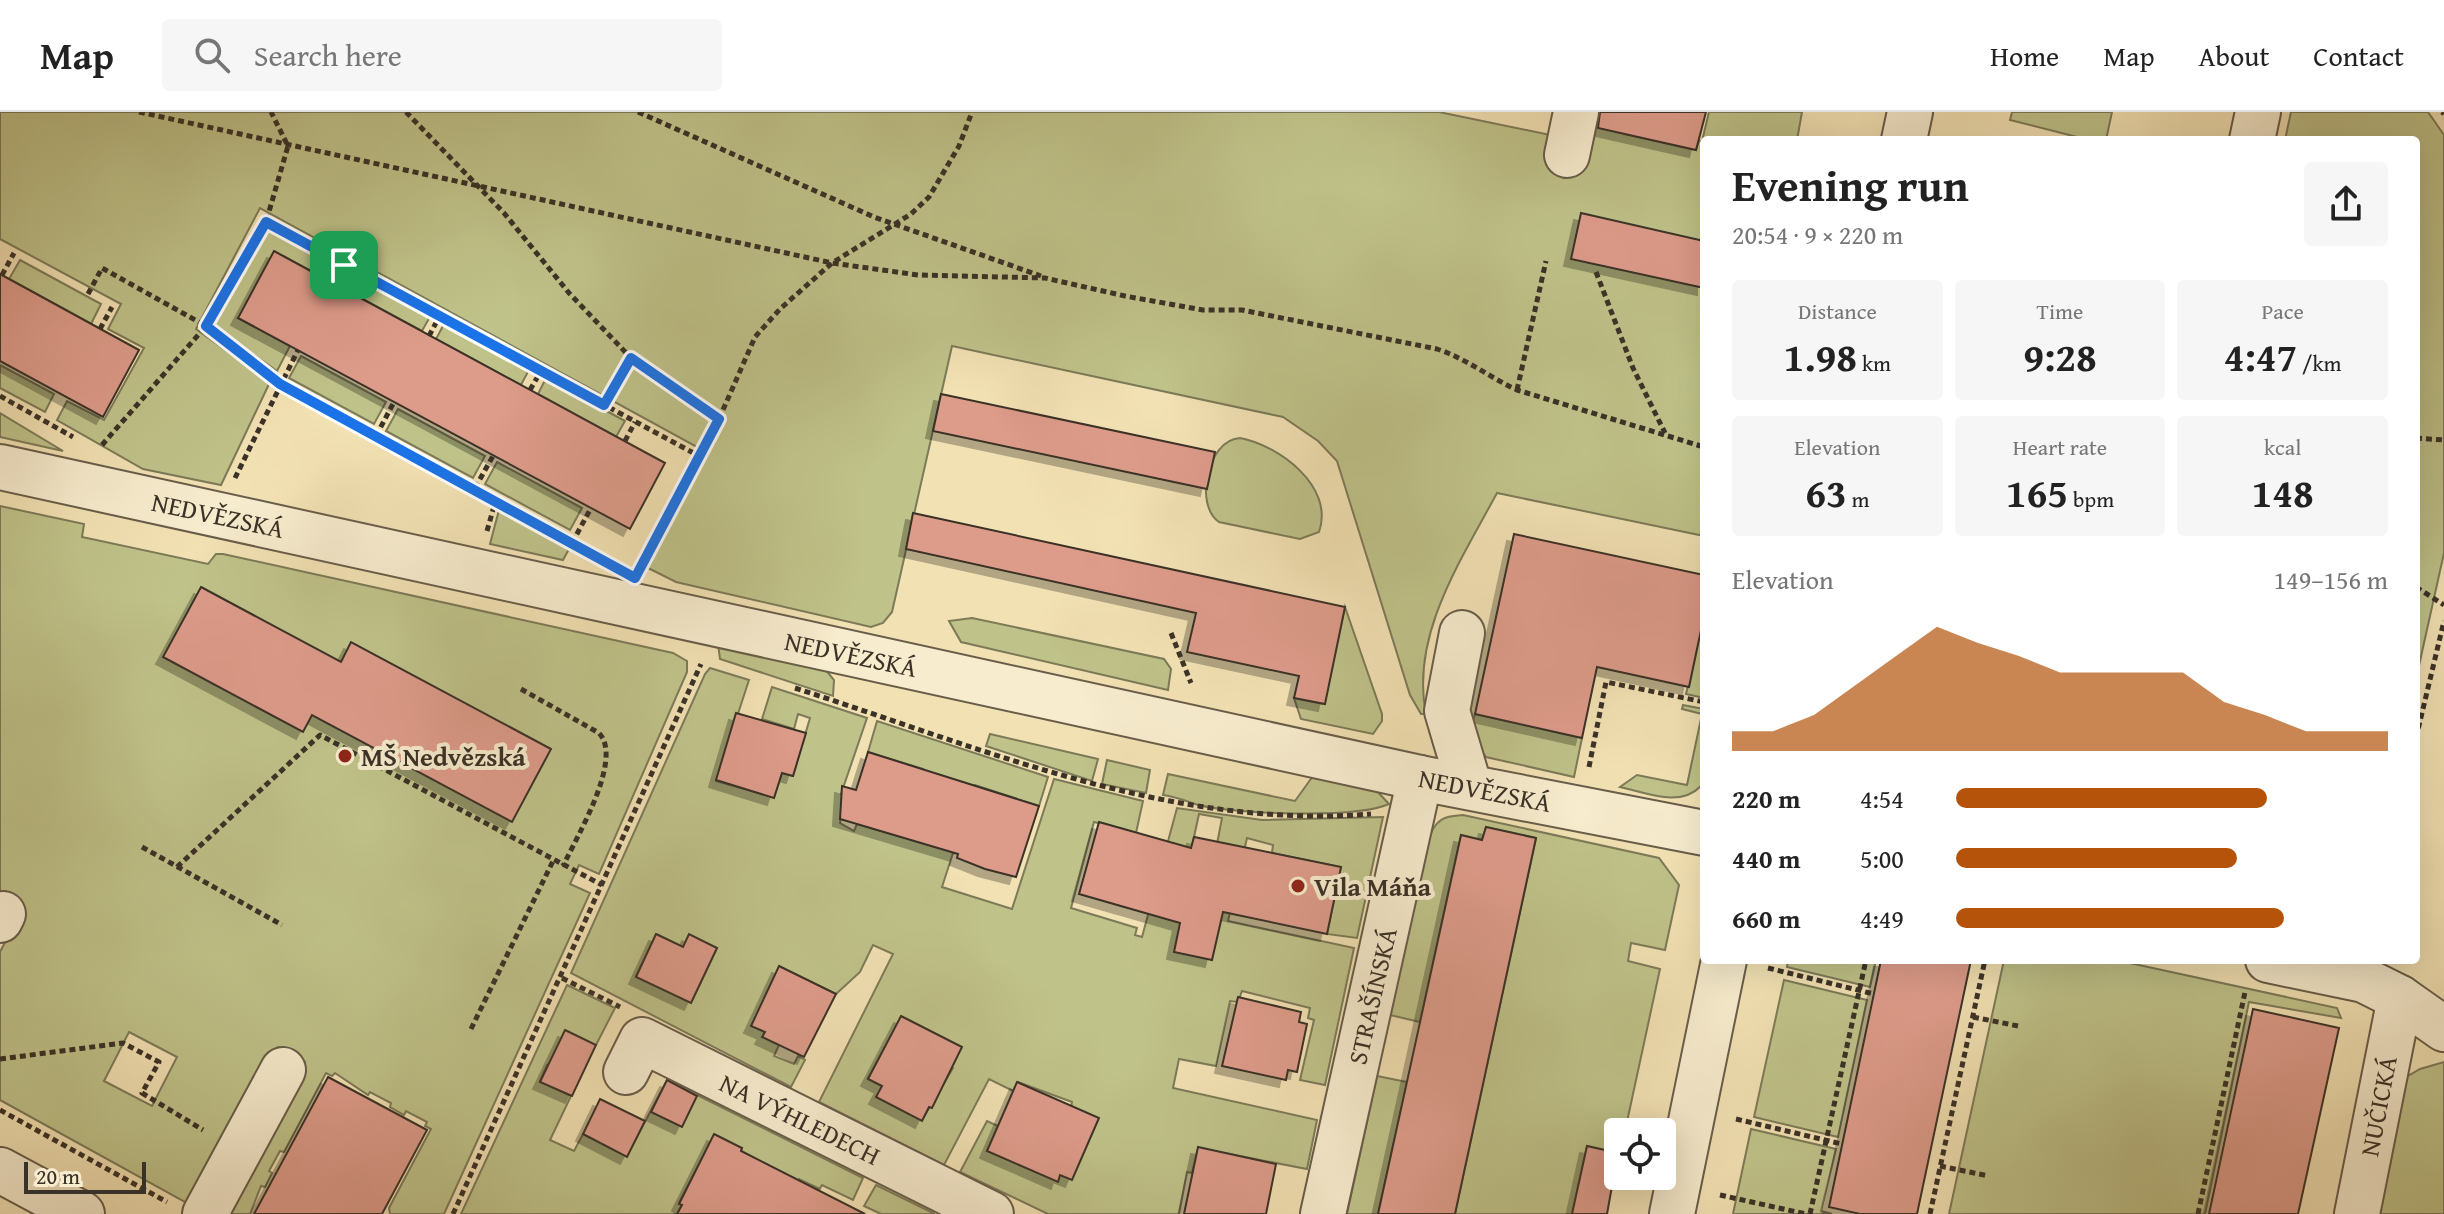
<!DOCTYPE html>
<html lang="en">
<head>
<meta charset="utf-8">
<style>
  body { margin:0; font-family:"Gentium Book Plus",serif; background:#f6f6f6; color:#222; height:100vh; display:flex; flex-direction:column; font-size:30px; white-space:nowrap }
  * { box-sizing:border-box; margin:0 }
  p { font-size:26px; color:#767676 }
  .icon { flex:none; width:44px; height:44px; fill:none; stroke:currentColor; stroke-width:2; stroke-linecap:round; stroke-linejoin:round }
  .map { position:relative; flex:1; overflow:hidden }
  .drawer { position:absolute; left:1700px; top:24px; width:720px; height:828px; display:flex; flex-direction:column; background:#fff; border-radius:8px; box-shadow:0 8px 32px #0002 }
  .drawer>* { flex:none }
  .controls { position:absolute; left:1604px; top:1006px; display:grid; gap:16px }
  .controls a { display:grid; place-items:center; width:72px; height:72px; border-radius:8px; background:#fff; box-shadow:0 8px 32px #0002; font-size:40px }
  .scale { position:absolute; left:24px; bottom:20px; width:122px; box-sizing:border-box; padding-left:8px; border:4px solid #3a3127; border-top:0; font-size:22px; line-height:28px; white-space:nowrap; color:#3a3127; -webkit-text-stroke:6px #f7ecce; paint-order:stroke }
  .pin { position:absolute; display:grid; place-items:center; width:68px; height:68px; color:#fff; margin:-34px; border-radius:16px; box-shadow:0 4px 12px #0006 }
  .round { display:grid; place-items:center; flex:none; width:84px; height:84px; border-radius:8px; background:#f6f6f6 }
  .head { display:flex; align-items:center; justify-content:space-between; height:136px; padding:0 32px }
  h1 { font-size:44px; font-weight:800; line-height:60px }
  .metrics { display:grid; grid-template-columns:repeat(3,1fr); gap:12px; height:136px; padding:8px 32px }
  .metrics div { display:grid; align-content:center; border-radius:8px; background:#f6f6f6; text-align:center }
  .metrics b { font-size:40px; font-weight:800 }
  .metrics small { font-size:22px; font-weight:400 }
  .metrics p { font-size:22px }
  .chart { height:224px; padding:16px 32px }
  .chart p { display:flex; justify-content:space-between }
  .chart svg { width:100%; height:144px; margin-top:8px; fill:#b45309; opacity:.7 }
  ul { padding:0 32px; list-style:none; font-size:26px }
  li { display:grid; grid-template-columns:128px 96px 1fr; align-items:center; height:60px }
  li i { height:20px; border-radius:10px; background:#b45309 }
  header { display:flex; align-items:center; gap:48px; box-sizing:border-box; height:112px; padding:0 40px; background:#fff; border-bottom:2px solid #e0e0e0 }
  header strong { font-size:38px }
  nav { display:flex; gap:44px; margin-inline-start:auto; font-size:28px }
  .search { width:560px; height:72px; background:#f6f6f6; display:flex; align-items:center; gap:20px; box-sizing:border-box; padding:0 28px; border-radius:8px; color:#767676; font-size:30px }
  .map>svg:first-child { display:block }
</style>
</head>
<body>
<header>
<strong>Map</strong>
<div class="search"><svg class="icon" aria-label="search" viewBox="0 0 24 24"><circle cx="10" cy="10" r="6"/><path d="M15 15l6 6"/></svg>Search here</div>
<nav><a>Home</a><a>Map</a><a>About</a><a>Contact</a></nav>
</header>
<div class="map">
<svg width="2444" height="1102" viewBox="0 0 2444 1102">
  <defs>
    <filter id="shadow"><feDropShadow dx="-7" dy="7" stdDeviation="0" flood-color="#0004"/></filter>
  </defs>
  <rect width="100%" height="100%" fill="#f2e1b3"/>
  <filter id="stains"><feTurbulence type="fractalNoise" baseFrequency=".0025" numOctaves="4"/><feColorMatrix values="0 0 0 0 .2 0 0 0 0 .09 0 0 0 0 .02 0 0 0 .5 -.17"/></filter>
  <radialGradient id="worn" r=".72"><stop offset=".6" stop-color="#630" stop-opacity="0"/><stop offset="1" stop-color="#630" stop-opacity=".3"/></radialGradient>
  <!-- green -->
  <g fill="#bfc289" stroke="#7c7a58" stroke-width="2" fill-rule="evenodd">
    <path d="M0 0H1439L1555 24 1595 0H1628L1624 22 1696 38 1699 29H1702L1709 0H1802L1797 28H1704V424L1497 381C1461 448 1410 524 1426 602H1421L1410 583 1337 349 1318 329 1283 305 952 234 892 500 883 511 871 515 676 470 648 456 708 341 260 96 196 217 270 270 221 373 143 357 57 308 67 289 104 308 144 236 108 217 121 192 0 127Z"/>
    <polygon points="2012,0 2112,0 2106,28 2089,28 2010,8"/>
    <polygon points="2291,0 2428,0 2444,23 2444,441 2416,567 2416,28 2285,28"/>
    <polygon points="267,115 333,151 324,167 238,206 290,234 277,259 211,213"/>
    <polygon points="20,148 101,192 91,212 9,167"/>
    <polygon points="349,159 431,203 422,219 340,175"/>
    <polygon points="445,210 530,256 521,273 436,227"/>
    <polygon points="301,244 386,290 374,312 289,266"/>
    <polygon points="0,253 54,282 45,300 0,276"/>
    <polygon points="546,266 625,309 616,325 538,282"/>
    <polygon points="398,297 485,344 473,366 386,319"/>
    <polygon points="0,301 63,339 0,325"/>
    <path d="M1240 326C1278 333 1335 374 1319 420L1300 427 1219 410C1194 393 1207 328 1240 326Z"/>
    <polygon points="497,350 582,396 570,418 485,372"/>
    <path d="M0 394 84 412 82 425 208 452 216 442H223L673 541 687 549V560L599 762 579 753 570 772 590 781 444 1102H390L389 1096 431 1017 425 1014 427 1010 406 999 404 1003 390 995 391 991 370 980 368 983 335 961 332 964 326 961 284 1040 280 1039 269 1059 272 1061 265 1075 261 1074 250 1102H224L305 950 278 935 192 1094 0 988V840L22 798 0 787ZM129 920 177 945 152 994 104 969Z"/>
    <polygon points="499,398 569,437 563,448 490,432"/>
    <polygon points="1345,495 1382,602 1382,609 1373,622 1301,607 1294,586 1324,592"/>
    <polygon points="1704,504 1704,586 1686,582"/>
    <polygon points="972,506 1164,547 1171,557 1168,578 961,530 949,509"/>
    <polygon points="718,532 825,557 834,568 833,584 720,547"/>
    <path d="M710 556 749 568 716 669 774 685 782 661 793 664 810 606 798 602 794 617 762 607 772 575 867 606 841 682 845 684 840 711 854 719 857 712 902 725 923 657 868 640 877 609 1048 665 1039 694 975 673 942 775 1012 797 1054 667 1143 689 1136 721 1094 710 1071 796 1137 816 1135 823 1142 825 1177 696 1262 708 1383 705 1357 826 1327 822 1341 755 1272 741 1273 733 1247 726 1228 809 1354 836 1325 973 1300 968 1314 908 1308 906 1310 896 1242 879 1238 890 1230 889 1216 954 1179 947 1173 976 1317 1008 1307 1057 1224 1041 1222 1046 1197 1040 1192 1061 1187 1060 1179 1102H1048L960 1060 987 1009 998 1014 987 1039 1058 1069 1072 990 1018 970 1013 979 989 967 944 1053 819 990 893 842 873 833 860 860 836 882 780 855 763 925 779 933 774 944 794 952 798 944 805 948 791 975 571 861 705 562ZM1199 702 1222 706 1213 753 1189 748ZM656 822 683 835 689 823 717 836 691 891 636 864ZM885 935 953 956 922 1008 877 985 882 974 868 966Z"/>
    <path d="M1683 593 1704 597 1701 674C1680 696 1647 681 1620 675L1637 663 1687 673 1702 602 1682 597Z"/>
    <polygon points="1475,602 1582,626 1574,665 1486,645 1469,622"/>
    <polygon points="990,622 1098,647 1092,669 986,634"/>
    <polygon points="1107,648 1150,658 1146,681 1102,672"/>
    <path d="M1168 662 1295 689 1313 664 1374 676 1389 692C1355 707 1235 702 1198 693 1186 689 1177 685 1163 683Z"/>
    <path d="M1463 703 1659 746 1679 773 1665 838 1631 831 1628 849 1660 857 1625 1019 1618 1020V1041L1587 1034 1572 1102H1455L1536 726 1486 715 1482 728 1461 723 1420 910 1390 903C1397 870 1419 734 1435 714 1442 704 1452 704 1463 703Z"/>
    <polygon points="1788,848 1876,848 1870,875 1787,855"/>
    <polygon points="2004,848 2116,848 2337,896 2341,906 2249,890 2205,1102 1949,1102"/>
    <polygon points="1784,868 1867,888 1838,1025 1754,1005"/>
    <polygon points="567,873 615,896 596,933 547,953 540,969 571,984 550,1028 574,1039 583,1022 627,1044 667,968 863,1066 853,1088 822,1073 805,1102 818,1076 799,1067 782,1102 753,1082 768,1053 741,1039 742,1036 713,1025 679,1091 682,1093 677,1102 461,1102"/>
    <polygon points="2444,950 2444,1102 2368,1102 2403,967 2420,957"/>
    <polygon points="1377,964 1407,970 1378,1102 1347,1102"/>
    <polygon points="1751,1017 1836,1037 1821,1099 1832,1102 1733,1102"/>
    <polygon points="876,1073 927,1098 935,1102 881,1102 864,1094"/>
  </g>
  <!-- building -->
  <g fill="#dd9b8a" stroke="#3a3127" stroke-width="2" filter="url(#shadow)">
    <polygon points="1600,0 1706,0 1696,38 1598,16"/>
    <polygon points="1581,101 1704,129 1704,176 1571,147"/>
    <polygon points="274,139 665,351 630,417 238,206"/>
    <polygon points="0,162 139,238 103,305 0,249"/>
    <polygon points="941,282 1215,340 1207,377 933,319"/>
    <polygon points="913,401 1345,495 1325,592 1294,586 1299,564 1187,540 1196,501 906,437"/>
    <polygon points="1514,422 1704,463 1704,504 1689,575 1597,555 1582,626 1475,602"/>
    <polygon points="201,475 341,550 351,530 551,637 512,710 312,603 303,620 163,545"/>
    <polygon points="736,601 806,621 793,664 782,661 774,686 716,668"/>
    <polygon points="868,640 1039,694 1016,765 985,757 957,746 958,742 840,707 842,674 856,678"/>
    <polygon points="1099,710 1191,736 1194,725 1341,755 1327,822 1223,800 1212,848 1174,840 1180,811 1079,782"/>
    <polygon points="1486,715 1536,726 1455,1102 1378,1102 1461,723 1482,728"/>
    <polygon points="656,822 683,835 689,822 717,836 691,891 636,865"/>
    <polygon points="1881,848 1971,848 1917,1102 1860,1102 1829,1095"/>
    <polygon points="779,854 836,882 804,945 762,925 765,920 751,914"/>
    <polygon points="1238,885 1301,900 1299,910 1307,912 1297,960 1288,958 1286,968 1222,954"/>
    <polygon points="2253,897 2339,916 2298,1102 2209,1102"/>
    <polygon points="901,904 962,935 932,996 929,995 922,1009 876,985 882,974 868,967"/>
    <polygon points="565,918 596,933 572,984 540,970"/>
    <polygon points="328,965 427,1018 382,1102 254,1102"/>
    <polygon points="667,968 697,984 682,1015 651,1000"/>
    <polygon points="1017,970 1099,1006 1072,1068 1060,1063 1058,1070 987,1039"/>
    <polygon points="600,987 645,1009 627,1045 583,1022"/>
    <polygon points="714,1022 742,1036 741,1039 865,1102 677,1102 682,1093 679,1092"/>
    <polygon points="1587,1034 1618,1041 1607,1102 1572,1102"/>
    <polygon points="1198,1035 1276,1052 1266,1102 1184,1102"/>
  </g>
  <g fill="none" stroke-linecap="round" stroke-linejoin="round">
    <defs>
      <g id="minor">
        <polyline points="1904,28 1910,0"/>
        <polyline points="2252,28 2258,0"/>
        <polyline points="1567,43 1576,0"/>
        <polyline points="0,355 1420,666 1704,721"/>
        <polyline points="1462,521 1447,599 1469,673"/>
        <polyline points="0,808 3,802"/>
        <polyline points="2268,848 2364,868 2400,886 2444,917"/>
        <polyline points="626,960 642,928 991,1102"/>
        <polyline points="0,1058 82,1102"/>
        <polyline points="205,1102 283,958"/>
        <polyline points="1323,1102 1420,666"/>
        <polyline points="1672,1102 1724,848"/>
        <polyline points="2357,1102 2400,886"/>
      </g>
    </defs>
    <!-- minor casing -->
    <use href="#minor" stroke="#685d4a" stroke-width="48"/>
    <!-- path -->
    <g stroke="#3a3127" stroke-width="5" stroke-dasharray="6 4" stroke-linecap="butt">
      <path d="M139 0 832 151 918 163 1045 166 1125 184 1203 198H1242L1437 237C1467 247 1489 265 1517 278L1704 335"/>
      <polyline points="406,0 504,101 569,181 631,246 719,307 641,454"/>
      <polyline points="638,0 874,105 1041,164"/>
      <polyline points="2442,0 2444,2"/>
      <polyline points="266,110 699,344"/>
      <polyline points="1596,160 1633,256 1665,321"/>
      <polyline points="2,163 14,141"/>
      <polyline points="333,171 344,153"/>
      <polyline points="88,182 102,156 206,214 280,272 582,436"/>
      <polyline points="100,217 112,195"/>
      <polyline points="429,224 439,205"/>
      <polyline points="530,278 541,259"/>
      <polyline points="1517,278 1546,149"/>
      <polyline points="0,284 73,325"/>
      <polyline points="604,293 631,246"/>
      <polyline points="719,307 755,225 780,197 832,151 911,102 929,85 959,34 972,0"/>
      <polyline points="376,324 394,290"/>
      <polyline points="2416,326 2444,328"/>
      <polyline points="625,329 635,310"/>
      <polyline points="102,333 206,214 266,110 288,34 271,0"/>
      <polyline points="235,366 298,238"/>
      <polyline points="475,376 493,344"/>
      <polyline points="487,419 496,387"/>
      <polyline points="572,431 591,396"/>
      <polyline points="2416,475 2444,493"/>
      <polyline points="1171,521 1191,571"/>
      <path d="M795 576C982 636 1170 718 1371 702"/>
      <path d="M521 577 599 621C624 647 576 726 563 754"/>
      <polyline points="2416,626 2444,509"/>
      <polyline points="1589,655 1606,570 1704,590"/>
      <polyline points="142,735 282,813"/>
      <polyline points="177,755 320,623 602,773"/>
      <polyline points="1768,856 1874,882"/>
      <polyline points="562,866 620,895"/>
      <polyline points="1973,905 2018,914"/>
      <polyline points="471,917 553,749"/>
      <polyline points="0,947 123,931 159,950 142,981 203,1018"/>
      <polyline points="0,998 167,1090"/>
      <polyline points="1736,1007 1842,1032"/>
      <polyline points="1940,1054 1989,1064"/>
      <polyline points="1720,1083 1806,1102"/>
      <polyline points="453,1102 701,552"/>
      <polyline points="1810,1102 1866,848"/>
      <polyline points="1930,1102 1985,848"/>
      <polyline points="2198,1102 2245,880"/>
    </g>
    <!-- minor -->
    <use href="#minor" stroke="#f7ecce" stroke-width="44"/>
  </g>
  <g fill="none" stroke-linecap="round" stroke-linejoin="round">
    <defs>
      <polygon id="route" points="266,110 604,293 631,246 719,307 635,466 280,272 206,214"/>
    </defs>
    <!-- route casing -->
    <use href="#route" stroke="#fff" stroke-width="16"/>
    <!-- route -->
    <use href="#route" stroke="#1a73e8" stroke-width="10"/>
  </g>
  <!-- markers -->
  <g fill="#8f2418" stroke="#f7ecce" stroke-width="3">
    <circle cx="345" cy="644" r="8"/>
    <circle cx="1298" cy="774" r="8"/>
  </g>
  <g text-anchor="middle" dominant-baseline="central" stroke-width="8" stroke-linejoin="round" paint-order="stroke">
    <!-- street labels -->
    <g font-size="26" fill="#3a3127" stroke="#f7ecce">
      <text transform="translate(218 403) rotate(12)">NEDVĚZSKÁ</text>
      <text transform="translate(851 542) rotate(12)">NEDVĚZSKÁ</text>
      <text transform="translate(1485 678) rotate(11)">NEDVĚZSKÁ</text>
      <text transform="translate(1372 884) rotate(-77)">STRAŠÍNSKÁ</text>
      <text transform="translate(2378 994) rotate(-79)">NUČICKÁ</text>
      <text transform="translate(800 1007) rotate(26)">NA VÝHLEDECH</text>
    </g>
    <!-- poi labels -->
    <g font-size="26" font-weight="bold" fill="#3a3127" stroke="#f7ecce" text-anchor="start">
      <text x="361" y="644">MŠ Nedvězská</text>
      <text x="1314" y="774">Vila Máňa</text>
    </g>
  </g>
  <rect width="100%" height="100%" filter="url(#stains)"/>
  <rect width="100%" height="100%" fill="url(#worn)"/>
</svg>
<div class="controls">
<a><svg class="icon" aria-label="locate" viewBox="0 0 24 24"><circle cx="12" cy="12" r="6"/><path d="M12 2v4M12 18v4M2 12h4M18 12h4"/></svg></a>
</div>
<div class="scale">20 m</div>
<div class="pin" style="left:344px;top:153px;background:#1e9e55"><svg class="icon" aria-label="arrive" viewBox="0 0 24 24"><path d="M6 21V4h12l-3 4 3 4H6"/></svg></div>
<section class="drawer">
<div class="head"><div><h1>Evening run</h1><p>20:54 · 9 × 220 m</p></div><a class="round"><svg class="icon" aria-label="share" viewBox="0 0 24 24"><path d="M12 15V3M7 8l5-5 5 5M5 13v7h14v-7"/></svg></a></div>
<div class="metrics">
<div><p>Distance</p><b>1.98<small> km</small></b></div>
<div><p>Time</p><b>9:28</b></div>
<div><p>Pace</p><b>4:47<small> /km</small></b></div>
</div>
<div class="metrics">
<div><p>Elevation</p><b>63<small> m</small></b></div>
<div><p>Heart rate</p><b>165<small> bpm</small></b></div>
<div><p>kcal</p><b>148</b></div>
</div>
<div class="chart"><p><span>Elevation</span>149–156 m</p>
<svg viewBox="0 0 160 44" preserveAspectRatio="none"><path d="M0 44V38L10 38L20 33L30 24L40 15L50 6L60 11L70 15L80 20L90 20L100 20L110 20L120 29L130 33L140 38L150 38L160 38V44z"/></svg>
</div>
<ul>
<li><b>220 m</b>4:54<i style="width:72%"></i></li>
<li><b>440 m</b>5:00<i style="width:65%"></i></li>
<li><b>660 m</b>4:49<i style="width:76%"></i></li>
</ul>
</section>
</div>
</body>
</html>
